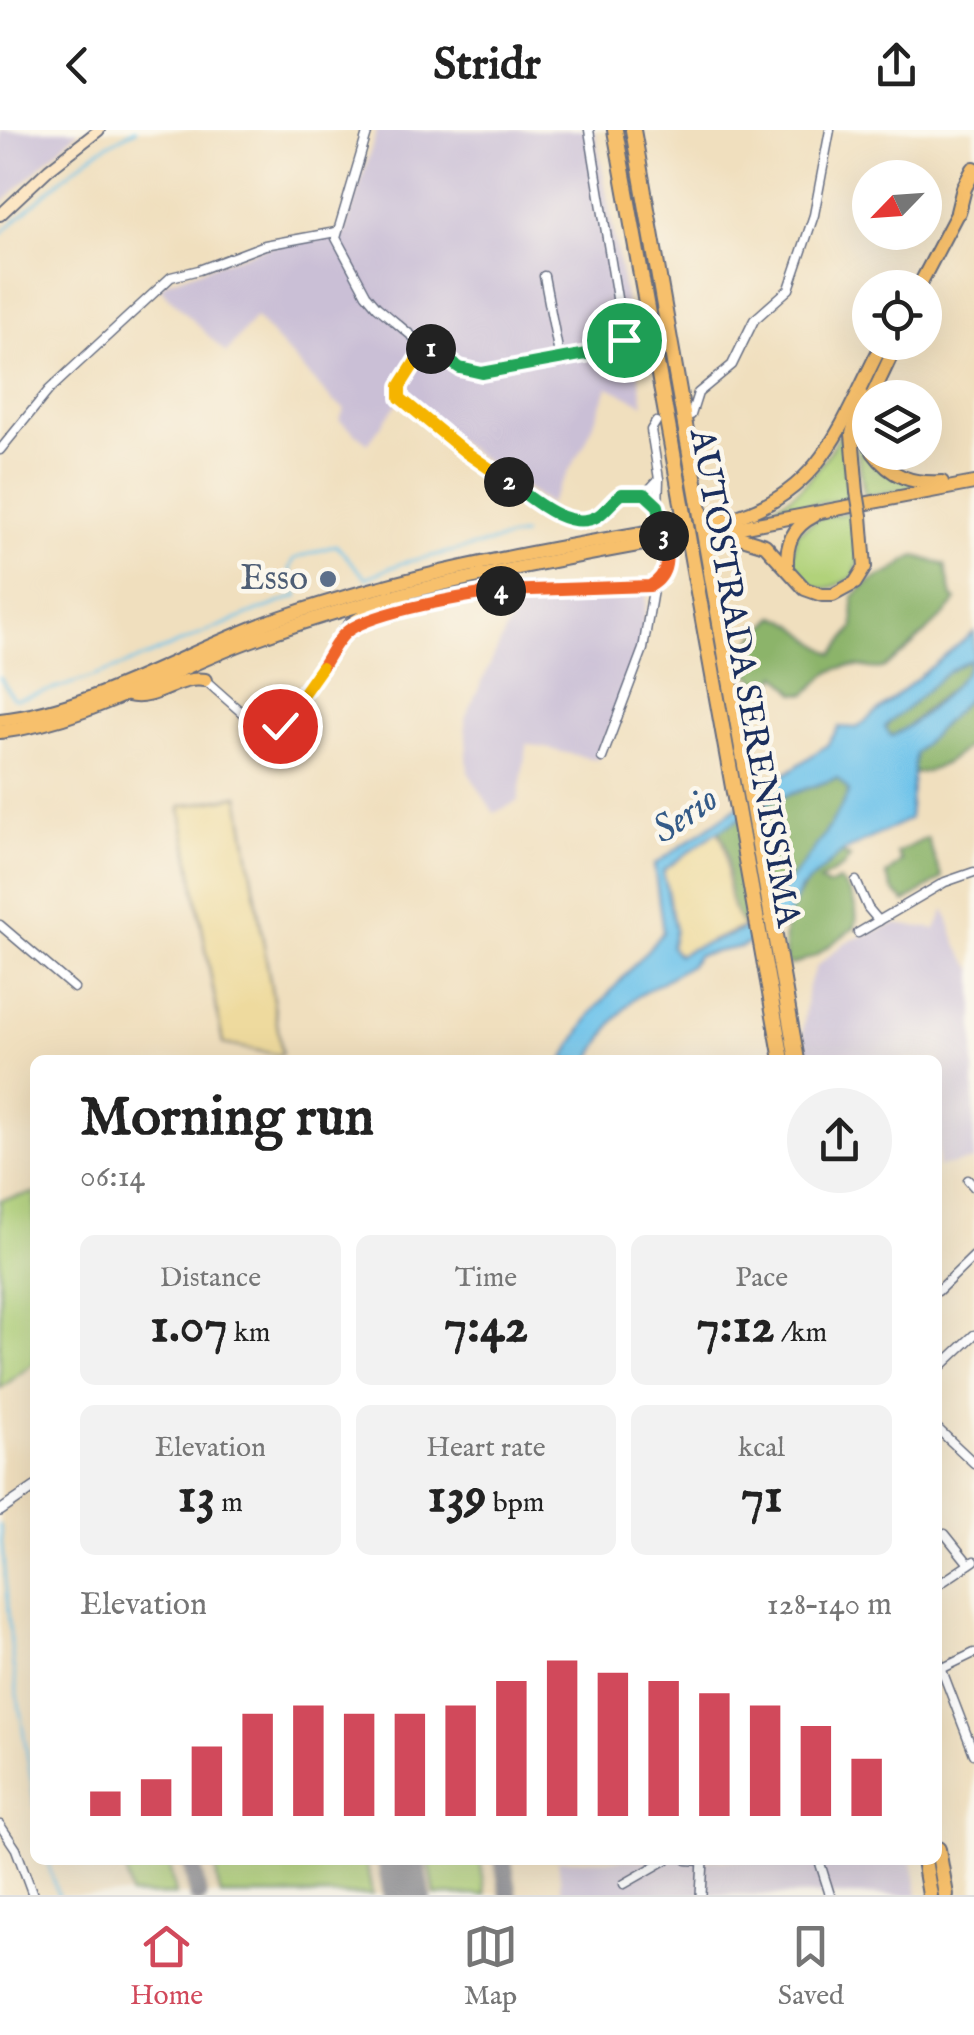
<!DOCTYPE html>
<html lang="en">
<head>
<meta charset="utf-8">
<style>
  body { margin:0; font-family:"IM FELL English",serif; background:#f2f2f2; color:#222; height:100vh; display:flex; flex-direction:column; font-size:38px; white-space:nowrap }
  * { box-sizing:border-box; margin:0 }
  p { font-size:32px; color:#767676 }
  .icon { flex:none; width:55px; height:55px; fill:none; stroke:currentColor; stroke-width:2; stroke-linecap:round; stroke-linejoin:round }
  .map { position:relative; flex:1; overflow:hidden }
  .side { position:absolute; left:30px; top:925px; width:912px; height:810px; display:flex; flex-direction:column; background:#fff; border-radius:15px; box-shadow:0 10px 40px #0002 }
  .side>* { flex:none }
  .needle { width:65px; rotate:245deg }
  .controls { position:absolute; left:852px; top:30px; display:grid; gap:20px }
  .controls a { display:grid; place-items:center; width:90px; height:90px; border-radius:50%; background:#fff; box-shadow:0 10px 40px #0002; font-size:50px }
  .pin { position:absolute; display:grid; place-items:center; width:85px; height:85px; color:#fff; margin:-42px; border:5px solid #fff; border-radius:50%; box-shadow:0 2px 10px #0007 }
  .km { position:absolute; width:50px; height:50px; margin:-25px; border-radius:50%; background:#222; color:#fff; font-size:28px; line-height:50px; text-align:center }
  .round { display:grid; place-items:center; flex:none; width:105px; height:105px; border-radius:52px; background:#f2f2f2 }
  .head { display:flex; align-items:center; justify-content:space-between; height:170px; padding:0 50px }
  h1 { font-size:55px; font-weight:800; line-height:75px }
  .figures { display:grid; grid-template-columns:repeat(3,1fr); gap:15px; height:170px; padding:10px 50px }
  .figures div { display:grid; align-content:center; border-radius:15px; background:#f2f2f2; text-align:center }
  .figures b { font-size:50px; font-weight:800 }
  .figures small { font-size:28px; font-weight:400 }
  .figures p { font-size:28px }
  .chart { height:280px; padding:20px 50px }
  .chart p { display:flex; justify-content:space-between }
  .chart svg { width:100%; height:180px; margin-top:10px; stroke:#d1495b; stroke-width:6 }
  header { display:flex; justify-content:space-between; align-items:center; height:130px; padding:0 50px; background:#fff; font-size:45px; font-weight:800 }
  .dock { display:flex; justify-content:space-around; align-items:center; height:140px; border-top:2px solid #e0e0e0; background:#fff; font-size:28px; color:#767676 }
  .dock a { display:grid; justify-items:center; gap:5px }
  .dock .active { color:#d1495b }
  .map>svg:first-child { display:block }
</style>
</head>
<body>
<header><svg class="icon" aria-label="back" viewBox="0 0 24 24"><path d="M15 5l-7 7 7 7"/></svg>Stridr<svg class="icon" aria-label="share" viewBox="0 0 24 24"><path d="M12 15V3M7 8l5-5 5 5M5 13v7h14v-7"/></svg></header>
<div class="map">
<svg width="974" height="1765" viewBox="0 0 974 1765">
  <rect width="100%" height="100%" fill="#fbf7ec"/>
  <filter id="ink" filterUnits="userSpaceOnUse"><feTurbulence type="fractalNoise" baseFrequency=".01" numOctaves="2"/><feDisplacementMap in="SourceGraphic" scale="20" xChannelSelector="R" yChannelSelector="G"/><feConvolveMatrix kernelMatrix="1 2 1 2 8 2 1 2 1" color-interpolation-filters="sRGB"/></filter>
  <filter id="wash" filterUnits="userSpaceOnUse"><feTurbulence type="fractalNoise" baseFrequency=".0048" numOctaves="4" result="noise"/><feDisplacementMap in="SourceGraphic" scale="40" xChannelSelector="R" yChannelSelector="G"/><feGaussianBlur stdDeviation="2.25" result="paint"/><feColorMatrix in="noise" values="0 0 0 0 0 0 0 0 0 0 0 0 0 0 0 0 0 1.4 0 .05"/><feComposite in="paint" operator="in"/></filter>
  <g filter="url(#wash)">
    <rect width="100%" height="100%" fill="#f0dfbe"/>
    <!-- industrial -->
    <g fill="#cabfd6">
      <polygon points="0,0 79,0 0,75"/>
      <polygon points="377,0 595,0 644,274 608,257 586,312 549,374 467,318 402,267 368,313 339,290 345,279 333,271 255,187 226,223 160,158 166,152 266,117 344,105"/>
      <polygon points="647,459 641,521 597,630 527,614 518,671 494,683 468,642 465,588 517,477 581,463"/>
      <polygon points="945,779 958,817 974,840 974,1030 938,1037 938,930 807,930 803,903 808,855 817,836 846,812 895,794 936,799"/>
      <polygon points="558,1730 912,1730 918,1765 562,1765"/>
    </g>
    <!-- green -->
    <g fill="#b1d27a" stroke="#66806c" stroke-width="2.5">
      <path d="M850 287 846 340 850 369 763 381C808 364 827 326 850 287Z"/>
      <polygon points="859,295 870,324 921,357 865,366 857,319"/>
      <path d="M852 382 861 423 854 447C822 464 814 464 791 435L796 403 821 387Z"/>
      <polygon points="35,1063 35,1232 0,1259 0,1070"/>
      <polygon points="124,1730 168,1730 175,1765 130,1765"/>
      <polygon points="214,1730 366,1730 372,1765 220,1765"/>
      <polygon points="429,1730 480,1730 486,1765 435,1765"/>
    </g>
    <!-- forest -->
    <g fill="#8cb46a" stroke="#547264" stroke-width="2.5">
      <path d="M916 426 945 435 952 467 956 470C952 480 893 534 882 538 873 540 867 537 858 536 831 535 823 548 806 564L795 563 778 545 767 561 744 539 753 509 776 486C800 493 812 514 834 524L854 497 853 467C865 455 871 449 887 444 897 440 905 430 916 426Z"/>
      <path d="M970 529C969 552 944 562 928 577 915 588 907 601 890 606L885 598C904 569 940 545 970 529Z"/>
      <path d="M974 562V611C957 625 935 645 912 643L915 623Z"/>
      <path d="M838 648 849 661C830 714 783 758 744 797 716 761 738 724 718 701L773 670Z"/>
      <polygon points="927,708 942,748 905,772 893,760 886,745 902,731 897,723"/>
      <path d="M841 723 850 727 843 737 819 751 828 756 839 751C851 760 860 782 855 797L815 826 791 835 786 832C778 774 802 757 841 723Z"/>
    </g>
    <!-- sand -->
    <g fill="#eeda9e" stroke="#84847e" stroke-width="2.5">
      <polygon points="239,666 282,923 279,925 223,914 181,681 181,676"/>
      <path d="M717 701C737 724 716 761 744 797L678 825 671 817 675 800 663 741Z"/>
    </g>
    <!-- water -->
    <path fill="#6ec3ea" stroke="#4479a4" stroke-width="2.5" fill-rule="evenodd" d="M974 502V562L915 623 909 689 841 723 799 761 784 795 741 817 698 825 690 835 633 869 611 895 590 930H563L592 883 663 802 654 735 827 615 839 597 857 598ZM970 530C969 548 909 600 891 606L885 597C892 587 901 584 910 576 929 558 945 541 970 530ZM837 648 849 661C837 693 767 788 737 802 718 811 697 815 678 825L671 817 675 800 663 741 713 704 773 670Z"/>
    <g fill="none" stroke-linecap="round" stroke-linejoin="round">
      <!-- stream -->
      <g stroke="#6ec3ea" stroke-width="2.5">
        <path d="M0 104C45 67 80 24 136 0"/>
        <path d="M0 547 12 567 16 569C114 547 204 499 298 466L290 439 294 429 336 415 366 448 402 433 523 405"/>
        <polyline points="0,1395 13,1535 35,1675"/>
        <polyline points="47,1730 58,1765"/>
      </g>
      <!-- taxiway -->
      <g stroke="#86878e" stroke-width="18">
        <polyline points="191,1730 198,1765"/>
        <polyline points="503,1730 509,1765"/>
      </g>
      <!-- runway -->
      <polyline stroke="#86878e" stroke-width="48" points="401,1730 407,1765"/>
    </g>
  </g>
  <g filter="url(#ink)">
    <g fill="none" stroke-linecap="round" stroke-linejoin="round">
      <!-- trunk-tunnel -->
      <polyline stroke="#c5bcab" stroke-width="12" stroke-dasharray="12 6" stroke-linecap="butt" points="660,411 712,403"/>
      <defs>
        <g id="minor">
          <path d="M368 0 336 108 366 164 377 177C404 198 448 243 482 243 508 244 535 235 560 230L544 146"/>
          <polyline points="560,230 619,217 624,210 589,0"/>
          <polyline points="691,285 698,263 732,235 754,190 789,159 814,85 830,0"/>
          <polyline points="656,292 651,300 659,349"/>
          <polyline points="0,320 49,260 171,147 199,140 265,115 336,102"/>
          <polyline points="645,364 659,349 658,376"/>
          <path d="M205 550 258 597 274 599 290 585 345 502 363 493 469 465 522 457 650 456C674 443 669 380 651 367 619 343 602 400 569 389 553 384 538 371 523 362 480 334 441 302 401 269L400 256 426 215"/>
          <polyline points="253,593 265,580 294,575"/>
          <polyline points="602,628 643,519 654,454"/>
          <polyline points="856,751 868,778 879,791"/>
          <polyline points="0,795 74,858"/>
          <polyline points="858,803 945,752 974,742"/>
          <polyline points="968,1050 974,1057"/>
          <polyline points="938,1161 974,1126"/>
          <polyline points="938,1239 974,1205"/>
          <polyline points="938,1299 974,1333"/>
          <polyline points="945,1404 969,1434"/>
          <polyline points="938,1455 974,1431"/>
          <polyline points="938,1530 974,1624"/>
          <polyline points="941,1539 974,1523"/>
          <polyline points="0,1695 16,1719 33,1765"/>
          <polyline points="687,1730 703,1731"/>
          <polyline points="819,1730 830,1765"/>
          <polyline points="624,1754 666,1730"/>
        </g>
        <g id="tertiary">
          <polyline points="0,1381 35,1357"/>
          <polyline points="701,1765 703,1730"/>
        </g>
        <polyline id="secondary" points="0,85 49,39 99,0"/>
        <g id="trunk">
          <polyline points="918,158 961,76"/>
          <polyline points="871,268 890,228 888,214"/>
          <polyline points="870,271 866,299 870,316"/>
          <path d="M873 322C891 347 912 354 942 352"/>
          <polyline points="857,362 852,304 862,266"/>
          <path d="M733 388C821 362 840 297 878 222L888 214"/>
          <polyline points="710,392 738,387"/>
          <polyline points="714,402 974,353"/>
          <polyline points="726,403 765,415 805,459 822,465 833,465 855,453 865,437 861,386"/>
          <path d="M787 437C786 414 792 397 814 386"/>
          <path d="M345 502C359 481 385 481 405 465"/>
          <path d="M128 565C156 572 177 545 205 550"/>
          <path d="M0 590C95 580 189 519 279 488 403 445 530 422 659 400"/>
          <path d="M0 602C91 591 170 539 255 509 389 460 522 436 660 411"/>
        </g>
        <g id="motorway">
          <polyline points="615,0 782,930"/>
          <polyline points="633,0 797,930"/>
          <polyline points="958,82 964,58 974,39"/>
          <polyline points="938,1719 946,1765"/>
          <polyline points="924,1730 930,1765"/>
        </g>
      </defs>
      <!-- minor casing -->
      <use href="#minor" stroke="#666d80" stroke-width="11"/>
      <!-- tertiary casing -->
      <use href="#tertiary" stroke="#666d80" stroke-width="12"/>
      <!-- secondary casing -->
      <use href="#secondary" stroke="#666d80" stroke-width="14"/>
      <!-- trunk casing -->
      <use href="#trunk" stroke="#666d80" stroke-width="16"/>
      <!-- motorway casing -->
      <use href="#motorway" stroke="#666d80" stroke-width="18"/>
      <!-- minor -->
      <use href="#minor" stroke="#fff" stroke-width="8"/>
      <!-- tertiary -->
      <use href="#tertiary" stroke="#fff" stroke-width="9"/>
      <!-- secondary -->
      <use href="#secondary" stroke="#fce6c4" stroke-width="10"/>
      <!-- trunk -->
      <use href="#trunk" stroke="#f7c06c" stroke-width="12"/>
      <!-- motorway -->
      <use href="#motorway" stroke="#f7c06c" stroke-width="14"/>
      <defs>
        <polyline id="trunk-bridge" points="857,362 861,386"/>
      </defs>
      <!-- trunk-bridge casing -->
      <use href="#trunk-bridge" stroke="#666d80" stroke-width="16" stroke-linecap="butt"/>
      <!-- trunk-bridge -->
      <use href="#trunk-bridge" stroke="#f7c06c" stroke-width="12"/>
    </g>
  </g>
  <g fill="none" stroke-linecap="round" stroke-linejoin="round" filter="url(#ink)">
    <defs>
      <polyline id="split-1" points="431,219 460,238 482,243 619,218 624,210"/>
      <polyline id="split-2" points="431,219 426,215 400,256 400,268 464,321 509,352"/>
      <path id="split-3" d="M509 352C531 368 569 403 598 386 607 380 613 370 622 364H645L658 376 664 406"/>
      <path id="split-4" d="M501 461 650 456C670 445 668 426 664 406"/>
      <path id="split-5" d="M321 538C329 527 337 508 349 500 377 481 466 466 501 461"/>
      <polyline id="split-6" points="280,596 321,538"/>
    </defs>
    <!-- split-1 casing -->
    <use href="#split-1" stroke="#fff" stroke-width="20"/>
    <!-- split-2 casing -->
    <use href="#split-2" stroke="#fff" stroke-width="20"/>
    <!-- split-3 casing -->
    <use href="#split-3" stroke="#fff" stroke-width="20"/>
    <!-- split-4 casing -->
    <use href="#split-4" stroke="#fff" stroke-width="20"/>
    <!-- split-5 casing -->
    <use href="#split-5" stroke="#fff" stroke-width="20"/>
    <!-- split-6 casing -->
    <use href="#split-6" stroke="#fff" stroke-width="20"/>
    <!-- split-1 -->
    <use href="#split-1" stroke="#22a559" stroke-width="12"/>
    <!-- split-2 -->
    <use href="#split-2" stroke="#f5b400" stroke-width="12"/>
    <!-- split-3 -->
    <use href="#split-3" stroke="#22a559" stroke-width="12"/>
    <!-- split-4 -->
    <use href="#split-4" stroke="#f0652b" stroke-width="12"/>
    <!-- split-5 -->
    <use href="#split-5" stroke="#f0652b" stroke-width="12"/>
    <!-- split-6 -->
    <use href="#split-6" stroke="#f5b400" stroke-width="12"/>
  </g>
  <!-- markers -->
  <circle fill="#5c6f8a" stroke="#fbf7ec" stroke-width="4" cx="328" cy="449" r="10"/>
  <g text-anchor="middle" dominant-baseline="central" stroke-width="9" stroke-linejoin="round" paint-order="stroke">
    <!-- service labels -->
    <g font-size="35" fill="#4e5e75" stroke="#fbf7ec" text-anchor="end">
      <text x="308" y="449">Esso</text>
    </g>
    <!-- street labels -->
    <g font-size="35" fill="#1b2f5e" stroke="#fbf7ec">
      <text transform="translate(744 548) rotate(80)">AUTOSTRADA SERENISSIMA</text>
    </g>
    <!-- water labels -->
    <g font-size="38" font-style="italic" fill="#345b88" stroke="#fbf7ec">
      <text transform="translate(686 686) rotate(-35)">Serio</text>
    </g>
  </g>
</svg>
<div class="controls">
<a><svg class="needle" viewBox="-14 -14 28 28"><path d="M0-13l5 13h-10z" fill="#e53935"/><path d="M0 13l5-13h-10z" fill="#767676"/></svg></a>
<a><svg class="icon" aria-label="locate" viewBox="0 0 24 24"><circle cx="12" cy="12" r="6"/><path d="M12 2v4M12 18v4M2 12h4M18 12h4"/></svg></a>
<a><svg class="icon" aria-label="layers" viewBox="0 0 24 24"><path d="M12 4l9 5-9 5-9-5zM3 14l9 5 9-5"/></svg></a>
</div>
<div class="pin" style="left:624px;top:210px;background:#1e9e55"><svg class="icon" aria-label="arrive" viewBox="0 0 24 24"><path d="M6 21V4h12l-3 4 3 4H6"/></svg></div>
<div class="pin" style="left:280px;top:596px;background:#d93025"><svg class="icon" aria-label="check" viewBox="0 0 24 24"><path d="M5 12l5 5 9-10"/></svg></div>
<b class="km" style="left:431px;top:219px">1</b>
<b class="km" style="left:509px;top:352px">2</b>
<b class="km" style="left:664px;top:406px">3</b>
<b class="km" style="left:501px;top:461px">4</b>
<section class="side">
<div class="head"><div><h1>Morning run</h1><p>06:14</p></div><a class="round"><svg class="icon" aria-label="share" viewBox="0 0 24 24"><path d="M12 15V3M7 8l5-5 5 5M5 13v7h14v-7"/></svg></a></div>
<div class="figures">
<div><p>Distance</p><b>1.07<small> km</small></b></div>
<div><p>Time</p><b>7:42</b></div>
<div><p>Pace</p><b>7:12<small> /km</small></b></div>
</div>
<div class="figures">
<div><p>Elevation</p><b>13<small> m</small></b></div>
<div><p>Heart rate</p><b>139<small> bpm</small></b></div>
<div><p>kcal</p><b>71</b></div>
</div>
<div class="chart"><p><span>Elevation</span>128–140 m</p>
<svg viewBox="0 0 160 44" preserveAspectRatio="none"><path d="M5 44V38M15 44V35M25 44V27M35 44V19M45 44V17M55 44V19M65 44V19M75 44V17M85 44V11M95 44V6M105 44V9M115 44V11M125 44V14M135 44V17M145 44V22M155 44V30"/></svg>
</div>
</section>
</div>
<nav class="dock">
<a class="active"><svg class="icon" aria-label="home" viewBox="0 0 24 24"><path d="M3 11l9-7 9 7M6 9v11h12V9"/></svg>Home</a>
<a><svg class="icon" aria-label="map" viewBox="0 0 24 24"><path d="M3 6l6-2 6 2 6-2v14l-6 2-6-2-6 2zM9 4v14M15 6v14"/></svg>Map</a>
<a><svg class="icon" aria-label="saved" viewBox="0 0 24 24"><path d="M7 4h10v16l-5-4-5 4z"/></svg>Saved</a>
</nav>
</body>
</html>
